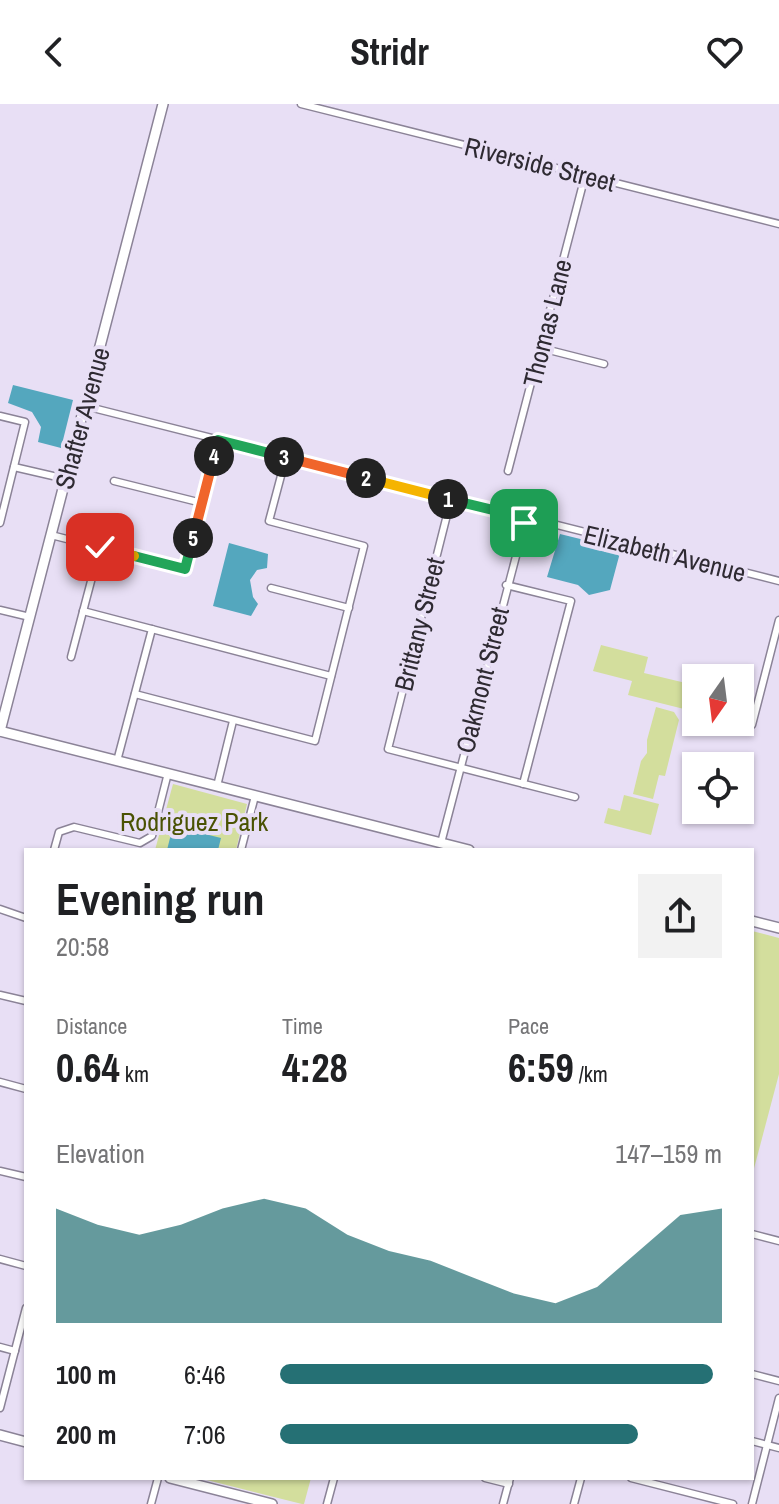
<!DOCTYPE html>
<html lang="en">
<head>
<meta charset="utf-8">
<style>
  body { margin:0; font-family:"Archivo Narrow",sans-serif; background:#f2f2f2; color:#202124; height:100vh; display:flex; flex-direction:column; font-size:30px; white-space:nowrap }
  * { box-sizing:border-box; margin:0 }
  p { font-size:26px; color:#757577 }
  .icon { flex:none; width:44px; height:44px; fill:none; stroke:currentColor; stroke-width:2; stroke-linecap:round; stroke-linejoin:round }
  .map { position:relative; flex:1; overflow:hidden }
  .side { position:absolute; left:24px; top:744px; width:730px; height:632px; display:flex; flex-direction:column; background:#fff; border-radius:0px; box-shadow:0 2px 6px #0004 }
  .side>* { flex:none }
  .needle { width:52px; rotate:194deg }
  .buttons { position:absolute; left:682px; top:560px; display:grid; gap:16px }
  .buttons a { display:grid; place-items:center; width:72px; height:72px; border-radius:0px; background:#fff; box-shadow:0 2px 6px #0004; font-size:40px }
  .pin { position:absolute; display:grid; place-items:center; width:68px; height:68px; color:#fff; margin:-34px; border-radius:16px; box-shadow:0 4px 12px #0006 }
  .km { position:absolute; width:40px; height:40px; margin:-20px; border-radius:50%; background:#222; color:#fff; font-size:22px; line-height:40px; text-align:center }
  .round { display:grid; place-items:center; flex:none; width:84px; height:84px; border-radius:0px; background:#f2f2f2 }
  .head { display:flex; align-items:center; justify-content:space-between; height:136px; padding:0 32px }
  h1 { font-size:44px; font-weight:700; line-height:60px }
  .stats { display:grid; grid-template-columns:repeat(3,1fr); gap:12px; height:136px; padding:8px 32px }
  .stats div { display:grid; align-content:center }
  .stats b { font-size:40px; font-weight:700 }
  .stats small { font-size:22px; font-weight:400 }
  .stats p { font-size:22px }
  .chart { height:224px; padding:16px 32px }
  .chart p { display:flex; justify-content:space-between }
  .chart svg { width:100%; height:144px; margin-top:8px; fill:#257074; opacity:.7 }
  ul { padding:0 32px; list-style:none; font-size:26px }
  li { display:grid; grid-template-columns:128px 96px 1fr; align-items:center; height:60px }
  li i { height:20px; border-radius:10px; background:#257074 }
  header { display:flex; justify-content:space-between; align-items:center; height:104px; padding:0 32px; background:#fff; font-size:36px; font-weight:700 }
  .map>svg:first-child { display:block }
</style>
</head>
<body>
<header><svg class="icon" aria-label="back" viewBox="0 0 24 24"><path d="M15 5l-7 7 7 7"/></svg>Stridr<svg class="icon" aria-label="heart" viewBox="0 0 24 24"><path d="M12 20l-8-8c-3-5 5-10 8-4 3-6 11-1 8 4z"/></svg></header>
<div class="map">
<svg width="779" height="1400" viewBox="0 0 779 1400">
  <rect width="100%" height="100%" fill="#e8dff5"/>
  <!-- green -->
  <g fill="#d3de9d">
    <polygon points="601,541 648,553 644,569 690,580 684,605 628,591 632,577 593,567"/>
    <polygon points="656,603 674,608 679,616 665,672 659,671 653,695 633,690 641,657 647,649 647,636"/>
    <polygon points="173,680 247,700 236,746 155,746"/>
    <polygon points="624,691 659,700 651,731 604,719 608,704 620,707"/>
    <polygon points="752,827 779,834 779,970 752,1072"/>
    <polygon points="199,1374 311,1374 304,1400 302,1400"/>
  </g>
  <!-- water -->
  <g fill="#54a7be">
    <polygon points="13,281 73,296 61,344 38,338 41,323 32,308 8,299"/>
    <polygon points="560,430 621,445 610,486 589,491 578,481 547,473"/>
    <polygon points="229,439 268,450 267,464 257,466 250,476 253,493 258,500 251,512 213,502"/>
    <polygon points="173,722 221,734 218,746 167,746"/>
  </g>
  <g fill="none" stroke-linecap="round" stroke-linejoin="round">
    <defs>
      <g id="street">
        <polyline points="301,0 779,120"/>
        <polyline points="541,244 604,260"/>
        <polyline points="85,302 779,477"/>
        <polyline points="0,312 25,318 0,419"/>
        <polyline points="14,363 66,375"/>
        <polyline points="508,367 585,72"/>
        <polyline points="114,377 202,399"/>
        <polyline points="451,395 388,645 575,693"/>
        <polyline points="51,431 185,465 218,336"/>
        <polyline points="506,481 571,497 523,680"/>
        <polyline points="271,484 349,504"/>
        <polyline points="0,506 30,513"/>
        <polyline points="83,507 331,572"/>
        <polyline points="71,553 100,443"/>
        <polyline points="135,590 315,637 364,442 269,417 286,353"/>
        <polyline points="752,621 779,516"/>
        <polyline points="117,657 152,525"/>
        <polyline points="217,682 233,617"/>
        <polyline points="441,739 526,414"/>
        <polyline points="54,746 59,728 74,723 140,739 152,732 168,669"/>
        <polyline points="241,746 255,692"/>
        <polyline points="0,805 26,814"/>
        <polyline points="0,891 26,897"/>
        <polyline points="0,978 26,985"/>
        <polyline points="0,1067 26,1073"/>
        <polyline points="752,1130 779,1137"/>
        <polyline points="0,1155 26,1162"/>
        <polyline points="0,1243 15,1247"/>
        <polyline points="752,1270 779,1277"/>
        <polyline points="0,1304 26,1204"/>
        <polyline points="752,1337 779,1344"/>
        <polyline points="485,1374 509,1380"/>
        <polyline points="631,1374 733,1400"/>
        <polyline points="151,1400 158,1374"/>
        <polyline points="327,1400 334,1374"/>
        <polyline points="503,1400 510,1374"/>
        <polyline points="574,1400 581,1374"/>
        <polyline points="752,1400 779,1294"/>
      </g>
      <g id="secondary">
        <polyline points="0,627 163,0"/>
        <polyline points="0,627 469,746"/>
        <polyline points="752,817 779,824"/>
        <polyline points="0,1331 26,1338"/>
        <polyline points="170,1374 272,1400"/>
      </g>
    </defs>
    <!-- street casing -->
    <use href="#street" stroke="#8b8397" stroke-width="9"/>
    <!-- secondary casing -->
    <use href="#secondary" stroke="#8b8397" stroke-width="12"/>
    <!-- street -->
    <use href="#street" stroke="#fff" stroke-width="6"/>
    <!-- secondary -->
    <use href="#secondary" stroke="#fff" stroke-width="9"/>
  </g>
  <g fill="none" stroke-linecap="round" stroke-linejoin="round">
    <defs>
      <polyline id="split-1" points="448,395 526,414 524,419"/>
      <polyline id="split-2" points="366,374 448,395"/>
      <polyline id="split-3" points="284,353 366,374"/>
      <polyline id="split-4" points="214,352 218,336 284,353"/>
      <polyline id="split-5" points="193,434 214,352"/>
      <polyline id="split-6" points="134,452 185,465 193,434"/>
      <polyline id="split-7" points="100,443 134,452"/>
    </defs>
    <!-- split-1 casing -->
    <use href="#split-1" stroke="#fff" stroke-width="16"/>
    <!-- split-2 casing -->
    <use href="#split-2" stroke="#fff" stroke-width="16"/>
    <!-- split-3 casing -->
    <use href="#split-3" stroke="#fff" stroke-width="16"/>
    <!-- split-4 casing -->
    <use href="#split-4" stroke="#fff" stroke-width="16"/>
    <!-- split-5 casing -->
    <use href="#split-5" stroke="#fff" stroke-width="16"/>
    <!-- split-6 casing -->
    <use href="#split-6" stroke="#fff" stroke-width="16"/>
    <!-- split-7 casing -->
    <use href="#split-7" stroke="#fff" stroke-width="16"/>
    <!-- split-1 -->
    <use href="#split-1" stroke="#22a559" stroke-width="10"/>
    <!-- split-2 -->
    <use href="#split-2" stroke="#f5b400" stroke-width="10"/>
    <!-- split-3 -->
    <use href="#split-3" stroke="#f0652b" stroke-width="10"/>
    <!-- split-4 -->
    <use href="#split-4" stroke="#22a559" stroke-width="10"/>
    <!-- split-5 -->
    <use href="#split-5" stroke="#f0652b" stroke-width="10"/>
    <!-- split-6 -->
    <use href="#split-6" stroke="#22a559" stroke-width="10"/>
    <!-- split-7 -->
    <use href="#split-7" stroke="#f5b400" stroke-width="10"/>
  </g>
  <g text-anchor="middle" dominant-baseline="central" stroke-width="8" stroke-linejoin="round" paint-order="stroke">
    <!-- street labels -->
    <g font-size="26" fill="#2e2a32" stroke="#e8dff5">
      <text transform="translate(540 60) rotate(14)">Riverside Street</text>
      <text transform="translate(547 219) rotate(-76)">Thomas Lane</text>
      <text transform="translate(82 314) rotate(-75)">Shafter Avenue</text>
      <text transform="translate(665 449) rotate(14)">Elizabeth Avenue</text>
      <text transform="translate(419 520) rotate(-76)">Brittany Street</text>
      <text transform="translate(482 576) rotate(-76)">Oakmont Street</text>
    </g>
    <!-- park labels -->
    <g font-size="26" fill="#4a5203" stroke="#e8dff5">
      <text x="194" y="717">Rodriguez Park</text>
    </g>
  </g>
</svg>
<div class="buttons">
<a><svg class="needle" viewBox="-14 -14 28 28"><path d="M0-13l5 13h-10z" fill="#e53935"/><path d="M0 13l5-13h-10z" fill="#757577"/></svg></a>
<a><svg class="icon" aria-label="locate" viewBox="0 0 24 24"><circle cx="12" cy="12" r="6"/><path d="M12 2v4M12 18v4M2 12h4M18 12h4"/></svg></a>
</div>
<div class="pin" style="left:524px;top:419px;background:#1e9e55"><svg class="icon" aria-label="arrive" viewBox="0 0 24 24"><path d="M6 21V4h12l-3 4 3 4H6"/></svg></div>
<div class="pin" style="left:100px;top:443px;background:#d93025"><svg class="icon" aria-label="check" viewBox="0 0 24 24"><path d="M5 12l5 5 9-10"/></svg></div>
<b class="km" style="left:448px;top:395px">1</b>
<b class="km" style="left:366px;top:374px">2</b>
<b class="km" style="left:284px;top:353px">3</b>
<b class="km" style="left:214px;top:352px">4</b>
<b class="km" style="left:193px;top:434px">5</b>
<section class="side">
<div class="head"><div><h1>Evening run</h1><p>20:58</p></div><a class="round"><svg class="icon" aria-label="share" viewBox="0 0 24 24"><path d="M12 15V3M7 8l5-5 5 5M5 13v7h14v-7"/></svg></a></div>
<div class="stats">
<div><p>Distance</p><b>0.64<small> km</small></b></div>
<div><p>Time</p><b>4:28</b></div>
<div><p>Pace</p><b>6:59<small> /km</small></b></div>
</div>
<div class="chart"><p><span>Elevation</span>147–159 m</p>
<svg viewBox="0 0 160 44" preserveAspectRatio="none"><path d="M0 44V9L10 14L20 17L30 14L40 9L50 6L60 9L70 17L80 22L90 25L100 30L110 35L120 38L130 33L140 22L150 11L160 9V44z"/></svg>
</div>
<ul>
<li><b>100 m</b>6:46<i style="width:98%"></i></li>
<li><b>200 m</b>7:06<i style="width:81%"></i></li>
</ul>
</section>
</div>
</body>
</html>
